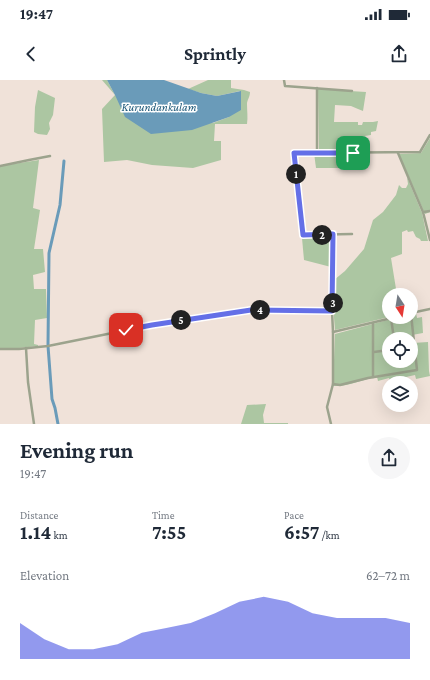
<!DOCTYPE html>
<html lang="en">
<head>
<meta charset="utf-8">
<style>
  body { margin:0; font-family:"Crimson Pro",serif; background:#f6f6f7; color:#1f2937; height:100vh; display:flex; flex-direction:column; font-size:15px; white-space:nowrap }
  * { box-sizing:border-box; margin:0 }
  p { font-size:13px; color:#747a83 }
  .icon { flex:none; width:22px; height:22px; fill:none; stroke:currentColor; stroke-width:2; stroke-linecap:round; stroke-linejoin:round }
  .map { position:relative; height:344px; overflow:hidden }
  .details { display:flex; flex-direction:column; background:#fff; flex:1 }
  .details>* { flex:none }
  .needle { width:26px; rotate:168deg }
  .controls { position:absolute; left:382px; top:208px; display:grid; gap:8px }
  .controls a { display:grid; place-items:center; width:36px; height:36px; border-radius:50%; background:#fff; box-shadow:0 4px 16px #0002; font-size:20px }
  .pin { position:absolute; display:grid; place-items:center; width:34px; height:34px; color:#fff; margin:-17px; border-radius:8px; box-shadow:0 2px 6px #0006 }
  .km { position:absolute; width:20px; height:20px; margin:-10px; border-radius:50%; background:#222; color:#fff; font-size:11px; line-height:20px; text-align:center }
  .round { display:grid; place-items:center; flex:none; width:42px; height:42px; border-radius:21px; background:#f6f6f7 }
  .head { display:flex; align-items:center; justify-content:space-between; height:68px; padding:0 20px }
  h1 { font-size:22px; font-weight:700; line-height:30px }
  .stats { display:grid; grid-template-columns:repeat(3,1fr); gap:6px; height:68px; padding:4px 20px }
  .stats div { display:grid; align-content:center }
  .stats b { font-size:20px; font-weight:700 }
  .stats small { font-size:11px; font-weight:400 }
  .stats p { font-size:11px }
  .chart { height:112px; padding:8px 20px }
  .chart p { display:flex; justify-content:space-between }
  .chart svg { width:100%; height:72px; margin-top:4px; fill:#646fe7; opacity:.7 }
  .status { display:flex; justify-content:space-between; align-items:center; height:28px; padding:0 20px; background:#fff; direction:ltr }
  .status svg { height:11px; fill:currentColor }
  header { display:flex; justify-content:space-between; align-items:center; height:52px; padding:0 20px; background:#fff; font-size:18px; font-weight:700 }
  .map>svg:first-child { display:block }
</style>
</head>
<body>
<div class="status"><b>19:47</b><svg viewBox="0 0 49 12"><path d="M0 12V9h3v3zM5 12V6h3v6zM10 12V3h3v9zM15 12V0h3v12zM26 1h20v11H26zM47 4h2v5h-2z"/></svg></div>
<header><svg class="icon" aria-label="back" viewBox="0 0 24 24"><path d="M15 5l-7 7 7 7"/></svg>Sprintly<svg class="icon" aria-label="share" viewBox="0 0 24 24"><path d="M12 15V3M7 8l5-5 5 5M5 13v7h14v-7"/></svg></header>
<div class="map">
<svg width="430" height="344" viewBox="0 0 430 344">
  <rect width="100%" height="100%" fill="#f0e2d9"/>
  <!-- green -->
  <g fill="#acc6a2" fill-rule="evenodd">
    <path d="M102 0H107L115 15 213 43 229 37 240 11 217 16 201 13 188 9 208 0H231V8L244 10 250 12C250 17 247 20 247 24 247 31 248 37 247 44H215L214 61H221V80L193 88 152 85 127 80 104 82 102 29 115 15Z"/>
    <polygon points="318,9 366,12 363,31 358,29 351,26 335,25 334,42 358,42 358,45 362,45 363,42 373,42 378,41 376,51 371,52 371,55 358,57 358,64 368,66 368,71 319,71"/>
    <polygon points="38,10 55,18 53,35 49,43 50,49 47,55 38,54 34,52 35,27"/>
    <polygon points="430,58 430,132 425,134 399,74 421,73"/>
    <polygon points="314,73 362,75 358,88 316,88"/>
    <polygon points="39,80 33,128 40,130 34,169 43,169 45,192 33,195 34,209 46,209 47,238 35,240 34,264 38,265 38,266 19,268 0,268 0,86"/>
    <polygon points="407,97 422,133 428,161 421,161 420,159 416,157 413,151 408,152 407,150 402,152 402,174 391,178 397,215 389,215 389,237 335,250 334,238 334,200 345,191 364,169 373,140 383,132 396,115 399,105 402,108 406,108 408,104"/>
    <polygon points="329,156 331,157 331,187 304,180 302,158 304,157"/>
    <path d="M416 233 417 238 422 237 423 253 412 255 413 263 428 262 429 291 430 296 416 299 415 295 397 299V303H391L389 298 378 301 377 297C363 299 348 307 333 306L335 254 399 237H411V234ZM389 259H411V281H389Z"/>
    <polygon points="266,324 263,335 264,343 288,343 288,344 241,344 247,325"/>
  </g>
  <!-- water -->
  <polygon fill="#6a9bb9" points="107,0 164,0 201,13 217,16 241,11 241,30 229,37 192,50 151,54 125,37 115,15"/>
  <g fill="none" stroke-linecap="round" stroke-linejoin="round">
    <!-- canal -->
    <polyline stroke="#6a9bb9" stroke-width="3" points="58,344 55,328 52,319 48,266 49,173 60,125 64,81"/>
    <!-- minor -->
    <g stroke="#9ca38d" stroke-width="2.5">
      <polyline points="284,0 285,6 352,11"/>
      <polyline points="317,8 317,73"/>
      <polyline points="398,73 423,132 430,160"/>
      <polyline points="0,86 29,80 50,76"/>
      <polyline points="423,132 430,131"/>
      <polyline points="352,154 303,155 294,73 420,72 430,55"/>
      <polyline points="411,233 430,229"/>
      <polyline points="391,238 394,259"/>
      <polyline points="333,252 396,237"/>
      <polyline points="26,268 28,302 34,344"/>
      <polyline points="0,269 19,269 48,266 152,245 251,230 332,231"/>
      <polyline points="374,272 389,270"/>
      <polyline points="373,297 373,243"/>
      <polyline points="333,304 340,305 368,298 417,290 411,234"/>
      <polyline points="331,344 327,327 333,304 333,252 332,231 333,154"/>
    </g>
  </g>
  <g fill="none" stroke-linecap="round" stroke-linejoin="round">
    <defs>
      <polyline id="route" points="126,250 152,245 251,230 332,231 333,154 303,155 294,73 353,73"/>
    </defs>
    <!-- route casing -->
    <use href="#route" stroke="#fff" stroke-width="8"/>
    <!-- route -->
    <use href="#route" stroke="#646fe7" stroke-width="5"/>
  </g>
  <g text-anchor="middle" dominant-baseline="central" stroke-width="3" stroke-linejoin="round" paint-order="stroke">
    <!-- water labels -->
    <g font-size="12" font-style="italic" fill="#1e5979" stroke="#fff">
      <text x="159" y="27">Kurundankulam</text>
    </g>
  </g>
</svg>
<div class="controls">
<a><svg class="needle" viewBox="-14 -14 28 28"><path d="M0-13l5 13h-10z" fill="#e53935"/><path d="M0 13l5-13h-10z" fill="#747a83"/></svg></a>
<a><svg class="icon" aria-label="locate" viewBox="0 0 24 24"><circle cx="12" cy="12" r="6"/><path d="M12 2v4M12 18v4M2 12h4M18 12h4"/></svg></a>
<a><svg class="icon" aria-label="layers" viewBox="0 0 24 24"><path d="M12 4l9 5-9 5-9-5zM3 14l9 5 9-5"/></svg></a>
</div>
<div class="pin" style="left:353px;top:73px;background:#1e9e55"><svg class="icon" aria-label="arrive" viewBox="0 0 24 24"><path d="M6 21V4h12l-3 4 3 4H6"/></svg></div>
<div class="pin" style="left:126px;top:250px;background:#d93025"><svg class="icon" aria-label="check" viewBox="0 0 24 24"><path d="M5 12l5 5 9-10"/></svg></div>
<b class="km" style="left:296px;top:94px">1</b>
<b class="km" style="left:322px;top:155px">2</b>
<b class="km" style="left:333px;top:223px">3</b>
<b class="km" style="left:260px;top:230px">4</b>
<b class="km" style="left:181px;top:240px">5</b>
</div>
<section class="details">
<div class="head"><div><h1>Evening run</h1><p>19:47</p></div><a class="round"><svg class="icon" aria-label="share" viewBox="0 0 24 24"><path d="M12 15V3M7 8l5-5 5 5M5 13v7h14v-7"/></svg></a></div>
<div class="stats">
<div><p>Distance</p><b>1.14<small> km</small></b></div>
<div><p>Time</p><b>7:55</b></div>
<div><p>Pace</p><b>6:57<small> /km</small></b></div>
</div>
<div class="chart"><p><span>Elevation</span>62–72 m</p>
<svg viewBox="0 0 160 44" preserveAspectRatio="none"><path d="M0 44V22L10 32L20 38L30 38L40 35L50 28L60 25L70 22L80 16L90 9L100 6L110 9L120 16L130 19L140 19L150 19L160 22V44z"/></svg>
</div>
</section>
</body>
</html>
